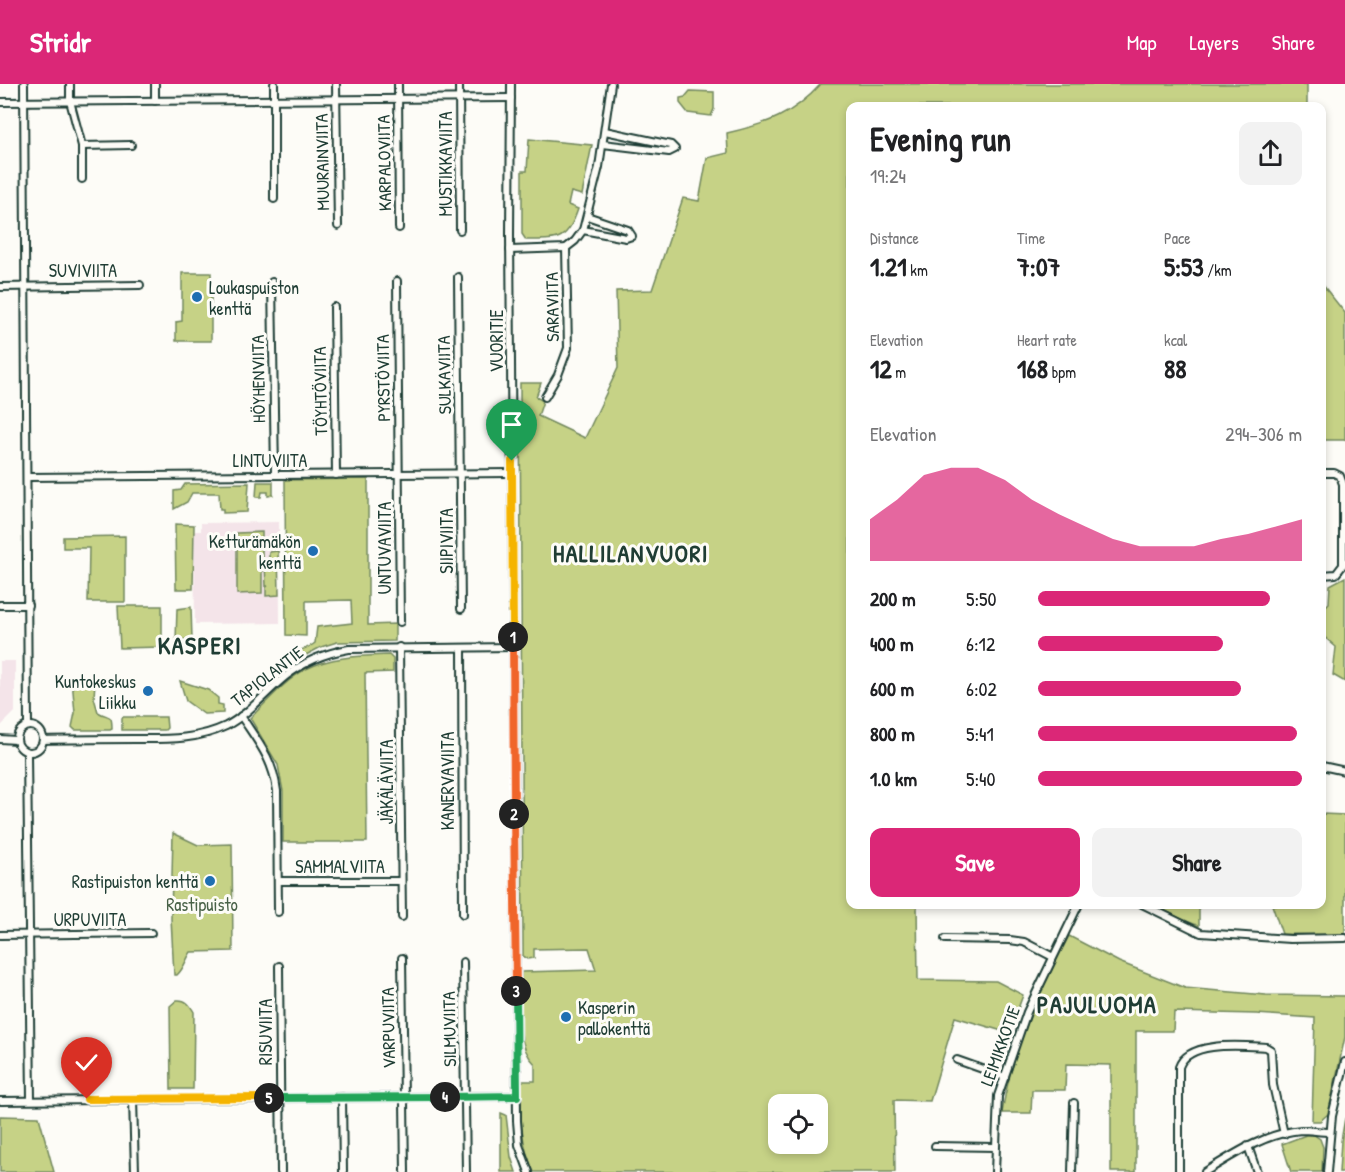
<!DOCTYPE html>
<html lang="en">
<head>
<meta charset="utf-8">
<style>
  body { margin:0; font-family:"Patrick Hand",sans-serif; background:#f2f2f2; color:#202124; height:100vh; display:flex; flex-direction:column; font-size:22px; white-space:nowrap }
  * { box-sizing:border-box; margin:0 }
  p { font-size:20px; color:#757577 }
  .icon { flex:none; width:33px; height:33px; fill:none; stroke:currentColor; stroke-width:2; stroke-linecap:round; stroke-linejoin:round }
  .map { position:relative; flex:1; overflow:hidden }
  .details { position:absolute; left:846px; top:18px; width:480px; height:807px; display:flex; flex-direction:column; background:#fff; border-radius:12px; box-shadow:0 3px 9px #0003 }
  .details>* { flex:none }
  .tools { position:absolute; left:768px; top:1010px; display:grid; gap:12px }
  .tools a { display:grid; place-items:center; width:60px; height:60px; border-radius:12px; background:#fff; box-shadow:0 3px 9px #0003; font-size:30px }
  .pin { position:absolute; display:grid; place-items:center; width:51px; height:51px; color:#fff; margin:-62px -26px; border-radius:50% 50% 50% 0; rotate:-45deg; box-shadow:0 0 6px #0007 }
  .pin .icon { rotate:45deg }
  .km { position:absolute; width:30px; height:30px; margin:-15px; border-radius:50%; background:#222; color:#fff; font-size:16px; line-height:30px; text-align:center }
  .round { display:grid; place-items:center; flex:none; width:63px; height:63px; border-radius:12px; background:#f2f2f2 }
  .headline { display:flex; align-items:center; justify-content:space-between; height:102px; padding:0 24px }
  h1 { font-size:33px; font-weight:800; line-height:45px }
  .figures { display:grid; grid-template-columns:repeat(3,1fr); gap:9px; height:102px; padding:6px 24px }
  .figures div { display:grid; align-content:center }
  .figures b { font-size:26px; font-weight:800 }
  .figures small { font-size:16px; font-weight:400 }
  .figures p { font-size:16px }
  .chart { height:168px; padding:12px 24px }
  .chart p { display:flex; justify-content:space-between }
  .chart svg { width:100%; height:108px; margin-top:6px; fill:#db2777; opacity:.7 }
  .cta { display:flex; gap:12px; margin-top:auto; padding:12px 24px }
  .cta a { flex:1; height:69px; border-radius:12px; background:#db2777; color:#fff; font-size:24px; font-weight:800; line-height:69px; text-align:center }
  .cta a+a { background:#f2f2f2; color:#202124 }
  ul { padding:0 24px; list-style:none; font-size:20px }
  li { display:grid; grid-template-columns:96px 72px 1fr; align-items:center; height:45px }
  li i { height:15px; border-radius:8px; background:#db2777 }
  header { display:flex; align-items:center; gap:36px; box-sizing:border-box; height:84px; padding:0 30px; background:#db2777; color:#fff }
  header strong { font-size:28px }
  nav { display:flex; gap:33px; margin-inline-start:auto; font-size:21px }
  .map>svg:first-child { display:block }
</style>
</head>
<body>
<header>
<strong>Stridr</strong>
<nav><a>Map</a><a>Layers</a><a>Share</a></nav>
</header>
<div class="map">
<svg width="1345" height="1088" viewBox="0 0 1345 1088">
  <rect width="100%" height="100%" fill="#fdfcf7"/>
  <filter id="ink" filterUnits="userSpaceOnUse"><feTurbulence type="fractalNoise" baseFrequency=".0167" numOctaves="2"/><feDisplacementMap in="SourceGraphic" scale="12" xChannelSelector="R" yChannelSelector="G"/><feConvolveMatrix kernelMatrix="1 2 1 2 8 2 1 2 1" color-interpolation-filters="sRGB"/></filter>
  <g filter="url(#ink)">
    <!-- built -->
    <g fill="#f4e4e9">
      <polygon points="279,438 280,539 195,540 194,447 201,447 201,439"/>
      <polygon points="0,577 15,577 15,628 0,643"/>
    </g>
    <!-- green -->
    <g fill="#c6d286" stroke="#72885d" stroke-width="1.5" fill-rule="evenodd">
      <path d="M821 0H1307V22H850V820L917 821 918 896 996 897 1023 911 1009 949 955 933 930 1017 894 1016 895 1088H534C520 1061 520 1026 521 997H535V980C513 959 521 916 521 888L596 886 589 864 534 865V874L528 875 523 872 520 299H541L536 313 543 317 538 332 585 354 618 284 616 207 652 206 683 114 699 117 707 74 728 69 727 49C767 40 793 31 821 0ZM778 1020H818V1059H778Z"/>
      <polygon points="690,7 714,8 714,25 711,32 688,29 680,19 680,14 685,13"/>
      <path d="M529 55 592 61 582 111 571 108 568 121 578 125C567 158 558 156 526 156L522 150V87H527Z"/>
      <polygon points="182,189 211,189 211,257 176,257 176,238 182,237"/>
      <polygon points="1322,200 1345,229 1345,356 1322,356"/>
      <path d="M368 395V541L395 540V557L337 558 321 563 291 579 287 573C295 566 307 566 315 559L317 543 352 539 351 516 306 517V552L286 551 285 396Z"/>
      <polygon points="257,398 273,398 273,411 268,412 268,408 262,408 261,413 256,413"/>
      <polygon points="249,399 247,428 223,429 223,425 220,425 219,409 192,409 187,418 174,425 174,407 181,406 185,400"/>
      <polygon points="175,440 194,441 193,505 176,505"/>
      <polygon points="262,448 262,509 237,510 237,449"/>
      <polygon points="125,452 125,518 88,518 89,464 63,464 63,453"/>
      <polygon points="278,467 279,511 266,512 266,503 268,502 266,502 265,479 269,479 269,468"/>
      <polygon points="1345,493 1345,598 1333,591 1336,563 1322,551 1322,526 1329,519 1330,501"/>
      <polygon points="118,522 162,522 162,563 120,564"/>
      <polygon points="191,523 192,555 176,556 177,525"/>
      <path d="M389 571 393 575V588L365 589 367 758H283V707L278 681 250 634C267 618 285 596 306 585 332 572 361 572 389 571Z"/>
      <path d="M91 594 95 597 94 614 98 628C109 635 112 628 112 645L110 646H75L72 643 75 629 72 596 82 597Z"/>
      <polygon points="180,597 208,606 218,614 218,620 223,621 223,629 204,630 186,617"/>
      <polygon points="123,633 166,633 167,644 165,646 122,646 122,635"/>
      <polygon points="1322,730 1345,731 1345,851 1282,850 1272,821 1322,820"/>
      <path d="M173 749 198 761 232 760 233 867 191 868C186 875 184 885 177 891H174L171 834Z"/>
      <polygon points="1154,821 1199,821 1199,842 1179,834"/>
      <path d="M1069 852 1119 878 1185 904 1266 911 1345 912V953L1328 1030 1320 1037H1312L1315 934 1256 930 1174 928 1173 947H1136V1088H1111V981L1066 980 1065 1006H1032L1031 1029H1002C1011 967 1040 907 1069 852Z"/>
      <path d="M177 916C186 915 190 921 194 928L193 1005H171L170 922Z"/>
      <polygon points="501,1029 506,1031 511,1073 516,1088 501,1088"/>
      <polygon points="0,1032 39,1033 54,1088 0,1088"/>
      <polygon points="1345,1034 1345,1088 1339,1088 1341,1057"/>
      <polygon points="1306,1051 1314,1051 1320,1055 1323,1063 1322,1088 1291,1088 1282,1060"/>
    </g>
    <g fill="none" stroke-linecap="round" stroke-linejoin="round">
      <defs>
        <g id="minor">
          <polyline points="24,0 28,642"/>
          <polyline points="70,0 70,17 82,62 82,95"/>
          <polyline points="155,0 155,17"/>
          <polyline points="274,0 274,115"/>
          <polyline points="336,0 338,142"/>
          <polyline points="398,0 399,144"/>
          <polyline points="459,0 460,146"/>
          <polyline points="511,0 510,151 517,1037 519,1061 529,1088"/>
          <polyline points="0,18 511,14"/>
          <polyline points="603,60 669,68 675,65 671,61 605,47"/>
          <polyline points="82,62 131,61"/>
          <polyline points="583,146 626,154 632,152 628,146 587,132"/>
          <polyline points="510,166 566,164 575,157 583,146 599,83 611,0"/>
          <polyline points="458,193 461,525"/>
          <polyline points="397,197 400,538"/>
          <polyline points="272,198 275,391"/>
          <polyline points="0,203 140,201"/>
          <polyline points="334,223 336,391"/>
          <polyline points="545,313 558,291 568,264 566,164"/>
          <polyline points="1322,389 1334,389 1340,392 1343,400 1343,481 1336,490 1322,491"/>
          <polyline points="28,393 512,389"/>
          <polyline points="0,521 28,521"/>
          <polyline points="399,563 402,833"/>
          <polyline points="462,564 463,830"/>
          <path d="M241 632C258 658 273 675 277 707L278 828"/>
          <circle cx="30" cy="655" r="13"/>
          <polyline points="0,655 16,656"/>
          <path d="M43 656C74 655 105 655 135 655 167 655 197 656 226 642 249 630 266 608 286 592 305 577 325 569 349 565L513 563"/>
          <polyline points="27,669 31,1016"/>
          <polyline points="1322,682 1345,687"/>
          <polyline points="278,797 401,797"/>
          <polyline points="1142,820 1201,849 1290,855 1345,854"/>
          <polyline points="0,851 151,849"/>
          <polyline points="945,855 1010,856 1024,858 1053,873"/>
          <polyline points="402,874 405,1088"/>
          <polyline points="463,878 466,1088"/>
          <polyline points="279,882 281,1088"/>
          <polyline points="957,976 1005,993"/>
          <polyline points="342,1013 343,1088"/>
          <polyline points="133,1015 135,1088"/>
          <polyline points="0,1017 517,1012"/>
          <polyline points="935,1062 995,1063"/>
          <polyline points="1248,1062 1257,1088"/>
          <polyline points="995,1088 998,1012 1027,928 1079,820"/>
          <polyline points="1072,1088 1074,1019"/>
          <path d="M1179 1088V983C1188 956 1243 962 1266 963L1271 966 1273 1001 1284 1050"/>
          <path d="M1205 1088C1234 1070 1266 1049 1301 1046 1310 1046 1321 1048 1330 1048"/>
          <polyline points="1327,1088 1332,1032 1345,978"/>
        </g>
      </defs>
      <!-- minor casing -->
      <use href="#minor" stroke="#1f3d34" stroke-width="10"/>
      <!-- minor -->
      <use href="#minor" stroke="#fdfcf7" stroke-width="6"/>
    </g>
  </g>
  <g fill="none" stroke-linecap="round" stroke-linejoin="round" filter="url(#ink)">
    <defs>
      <polyline id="split-1" points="512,377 513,553"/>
      <polyline id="split-2" points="513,553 514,730"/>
      <polyline id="split-3" points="514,730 516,907"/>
      <polyline id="split-4" points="445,1013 517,1012 516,907"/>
      <polyline id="split-5" points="269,1014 445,1013"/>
      <polyline id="split-6" points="87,1015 269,1014"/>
    </defs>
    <!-- split-1 casing -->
    <use href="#split-1" stroke="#fff" stroke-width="12"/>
    <!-- split-2 casing -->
    <use href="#split-2" stroke="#fff" stroke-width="12"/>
    <!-- split-3 casing -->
    <use href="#split-3" stroke="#fff" stroke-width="12"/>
    <!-- split-4 casing -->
    <use href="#split-4" stroke="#fff" stroke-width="12"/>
    <!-- split-5 casing -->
    <use href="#split-5" stroke="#fff" stroke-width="12"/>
    <!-- split-6 casing -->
    <use href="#split-6" stroke="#fff" stroke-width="12"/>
    <!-- split-1 -->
    <use href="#split-1" stroke="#f5b400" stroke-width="8"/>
    <!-- split-2 -->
    <use href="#split-2" stroke="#f0652b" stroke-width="8"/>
    <!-- split-3 -->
    <use href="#split-3" stroke="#f0652b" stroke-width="8"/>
    <!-- split-4 -->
    <use href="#split-4" stroke="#22a559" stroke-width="8"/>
    <!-- split-5 -->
    <use href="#split-5" stroke="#22a559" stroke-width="8"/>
    <!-- split-6 -->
    <use href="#split-6" stroke="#f5b400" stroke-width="8"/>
  </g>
  <!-- markers -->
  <g fill="#1f6fb2" stroke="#fdfcf7" stroke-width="2">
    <circle cx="197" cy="213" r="6"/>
    <circle cx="313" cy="467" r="6"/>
    <circle cx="148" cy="607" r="6"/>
    <circle cx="210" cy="797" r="6"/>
    <circle cx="566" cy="933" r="6"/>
  </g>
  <g text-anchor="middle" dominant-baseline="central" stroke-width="6" stroke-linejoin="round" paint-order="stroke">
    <!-- street labels -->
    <g font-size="18" fill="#1f3d34" stroke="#fdfcf7">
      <text transform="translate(322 78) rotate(-91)">MUURAINVIITA</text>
      <text transform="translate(384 79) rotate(-91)">KARPALOVIITA</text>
      <text transform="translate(445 80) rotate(-90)">MUSTIKKAVIITA</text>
      <text x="83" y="186">SUVIVIITA</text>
      <text transform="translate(552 223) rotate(-91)">SARAVIITA</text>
      <text transform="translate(496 257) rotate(-90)">VUORITIE</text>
      <text transform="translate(444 291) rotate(-91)">SULKAVIITA</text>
      <text transform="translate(383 294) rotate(-91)">PYRSTÖVIITA</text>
      <text transform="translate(258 295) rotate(-91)">HÖYHENVIITA</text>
      <text transform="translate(320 307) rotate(-91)">TÖYHTÖVIITA</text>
      <text x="270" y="376">LINTUVIITA</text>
      <text transform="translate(446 457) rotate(-90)">SIIPIVIITA</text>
      <text transform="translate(384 464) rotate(-90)">UNTUVAVIITA</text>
      <text transform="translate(267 592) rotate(-38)">TAPIOLANTIE</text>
      <text transform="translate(447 697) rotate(-90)">KANERVAVIITA</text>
      <text transform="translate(386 698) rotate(-90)">JÄKÄLÄVIITA</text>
      <text x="340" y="782">SAMMALVIITA</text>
      <text x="90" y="835">URPUVIITA</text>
      <text transform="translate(388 944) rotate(-91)">VARPUVIITA</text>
      <text transform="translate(449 945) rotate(-91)">SILMUVIITA</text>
      <text transform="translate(265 948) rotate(-90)">RISUVIITA</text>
      <text transform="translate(1000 962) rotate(-70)">LEIMIKKOTIE</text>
    </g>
    <!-- poi labels -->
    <g font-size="18" fill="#1f3d34" stroke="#fdfcf7" text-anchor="end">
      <text x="209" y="203" text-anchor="start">Loukaspuiston<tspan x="209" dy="21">kenttä</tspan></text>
      <text x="301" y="457">Ketturämäkön<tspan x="301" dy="21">kenttä</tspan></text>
      <text x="136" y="597">Kuntokeskus<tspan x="136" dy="21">Liikku</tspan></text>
      <text x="198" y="797">Rastipuiston kenttä</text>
      <text x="578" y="923" text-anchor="start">Kasperin<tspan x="578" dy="21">pallokenttä</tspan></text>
    </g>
    <!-- park labels -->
    <g font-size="18" fill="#496248" stroke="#fdfcf7">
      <text x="202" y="820">Rastipuisto</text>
    </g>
    <!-- district labels -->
    <g font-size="24" font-weight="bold" letter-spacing="1.5" fill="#1f3d34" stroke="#fdfcf7">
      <text x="631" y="469">HALLILANVUORI</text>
      <text x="200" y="561">KASPERI</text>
      <text x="1097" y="920">PAJULUOMA</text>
    </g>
  </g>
</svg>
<div class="tools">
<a><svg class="icon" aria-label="locate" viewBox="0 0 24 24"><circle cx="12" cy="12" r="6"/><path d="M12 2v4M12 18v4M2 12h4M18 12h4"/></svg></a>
</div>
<div class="pin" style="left:512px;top:377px;background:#1e9e55"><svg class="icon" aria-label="arrive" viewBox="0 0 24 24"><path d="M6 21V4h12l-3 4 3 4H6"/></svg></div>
<div class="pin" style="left:87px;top:1015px;background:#d93025"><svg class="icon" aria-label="check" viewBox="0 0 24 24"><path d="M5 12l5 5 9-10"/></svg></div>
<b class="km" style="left:513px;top:553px">1</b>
<b class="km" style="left:514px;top:730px">2</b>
<b class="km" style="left:516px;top:907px">3</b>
<b class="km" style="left:445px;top:1013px">4</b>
<b class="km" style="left:269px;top:1014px">5</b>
<section class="details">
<div class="headline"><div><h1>Evening run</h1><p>19:24</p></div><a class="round"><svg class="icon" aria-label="share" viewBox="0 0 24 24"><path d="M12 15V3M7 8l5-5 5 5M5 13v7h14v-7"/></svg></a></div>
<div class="figures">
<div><p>Distance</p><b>1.21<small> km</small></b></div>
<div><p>Time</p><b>7:07</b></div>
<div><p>Pace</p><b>5:53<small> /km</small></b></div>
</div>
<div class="figures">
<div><p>Elevation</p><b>12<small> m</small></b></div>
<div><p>Heart rate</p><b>168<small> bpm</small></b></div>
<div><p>kcal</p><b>88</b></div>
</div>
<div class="chart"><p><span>Elevation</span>294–306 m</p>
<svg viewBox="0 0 160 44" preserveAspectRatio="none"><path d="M0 44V27L10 19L20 9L30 6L40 6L50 11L60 19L70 25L80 30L90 35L100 38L110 38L120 38L130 35L140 33L150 30L160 27V44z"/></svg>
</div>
<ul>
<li><b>200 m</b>5:50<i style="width:88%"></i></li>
<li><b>400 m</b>6:12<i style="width:70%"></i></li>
<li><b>600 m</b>6:02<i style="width:77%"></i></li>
<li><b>800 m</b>5:41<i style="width:98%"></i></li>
<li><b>1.0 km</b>5:40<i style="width:100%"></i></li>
</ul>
<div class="cta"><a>Save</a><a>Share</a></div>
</section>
</div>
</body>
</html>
